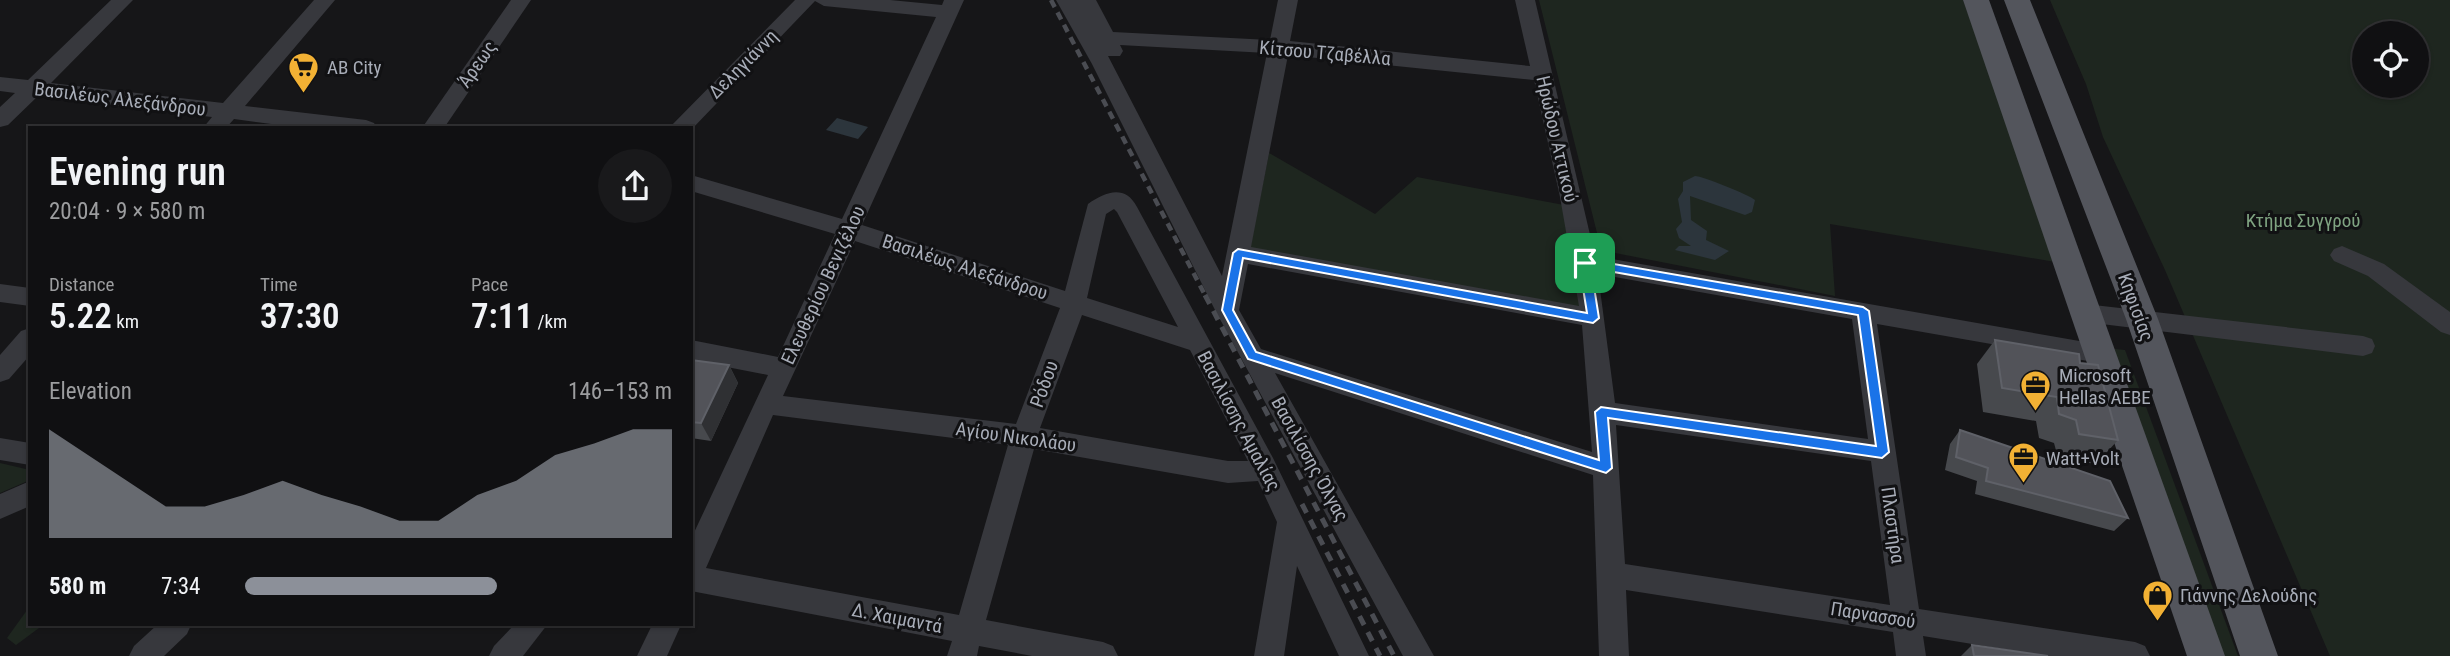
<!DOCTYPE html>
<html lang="en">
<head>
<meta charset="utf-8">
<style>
  body { margin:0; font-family:"Roboto Condensed",sans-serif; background:#19191b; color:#f1f3f6; height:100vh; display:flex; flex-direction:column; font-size:26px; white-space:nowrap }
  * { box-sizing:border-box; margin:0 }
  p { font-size:23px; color:#9c9d9f }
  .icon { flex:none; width:38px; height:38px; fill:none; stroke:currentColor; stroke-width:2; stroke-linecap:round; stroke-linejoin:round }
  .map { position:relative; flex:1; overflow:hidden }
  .sheet { position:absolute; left:28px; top:126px; width:665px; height:500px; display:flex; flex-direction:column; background:#101012; border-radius:0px; box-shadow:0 2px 5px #0004,0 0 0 2px #303032 }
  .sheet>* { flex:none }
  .tools { position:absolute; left:2352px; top:21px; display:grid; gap:14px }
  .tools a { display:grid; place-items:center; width:77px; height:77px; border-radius:50%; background:#101012; box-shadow:0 2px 5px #0004,0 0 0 2px #303032; font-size:35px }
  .pin { position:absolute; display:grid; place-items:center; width:60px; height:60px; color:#fff; margin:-30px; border-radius:14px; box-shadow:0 4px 10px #0006 }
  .round { display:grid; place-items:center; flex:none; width:74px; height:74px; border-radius:37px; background:#19191b }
  .headline { display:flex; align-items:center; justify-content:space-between; height:119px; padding:0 21px }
  h1 { font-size:38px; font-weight:600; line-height:52px }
  .metrics { display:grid; grid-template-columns:repeat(3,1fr); gap:10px; height:119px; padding:7px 21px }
  .metrics div { display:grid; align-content:center }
  .metrics b { font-size:35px; font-weight:600 }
  .metrics small { font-size:19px; font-weight:400 }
  .metrics p { font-size:19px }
  .chart { height:196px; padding:14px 21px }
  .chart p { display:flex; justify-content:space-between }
  .chart svg { width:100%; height:126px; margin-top:7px; fill:#8c9099; opacity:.7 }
  ul { padding:0 21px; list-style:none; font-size:23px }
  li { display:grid; grid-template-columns:112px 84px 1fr; align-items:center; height:52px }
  li i { height:18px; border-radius:9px; background:#8c9099 }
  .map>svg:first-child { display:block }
</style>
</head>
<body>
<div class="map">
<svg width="2450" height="656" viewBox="0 0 2450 656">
  <rect width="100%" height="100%" fill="#161618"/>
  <!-- green -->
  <g fill="#1e261f" fill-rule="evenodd">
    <polygon points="1539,0 1963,0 2061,263 1830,224 1835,296 1605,251 1600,245"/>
    <path d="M2050 0H2450V656H2330L2165 270 2103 137 2086 84ZM2364 33H2417V86H2364Z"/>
    <polygon points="1269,153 1375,214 1417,177 1564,205 1586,313 1249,254"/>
    <polygon points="2115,349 2125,350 2238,656 2224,656 2115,356"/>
    <polygon points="0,463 30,470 30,480 0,493"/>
    <polygon points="30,606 30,625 43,625 16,645 7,638"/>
  </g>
  <!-- water -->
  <g fill="#2c353c">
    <polygon points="837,118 868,127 858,139 826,130"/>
    <path d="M1695 176C1702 176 1750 195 1755 200L1752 212 1745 215 1690 196 1691 220 1707 231 1706 240 1729 251 1715 260 1675 250 1679 246H1691L1679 238 1676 229 1682 222 1678 199 1683 191V182Z"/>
  </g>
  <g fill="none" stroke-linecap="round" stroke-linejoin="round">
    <!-- minor -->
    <g fill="#37383d" fill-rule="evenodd">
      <polygon points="111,0 133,0 51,83 223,103 314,0 335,0 245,106 366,120 374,123 377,128 302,128 234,119 226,128 203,128 212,117 38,96 8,125 0,127 0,107 15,93 0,91 0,77 28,80"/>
      <polygon points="511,0 531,0 444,128 422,128"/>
      <path d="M795 0H890L942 5 944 0H964L862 225 1065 291 1088 204C1105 192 1125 184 1137 207L1273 458 1369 656H1339L1297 566 1284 656H1254L1277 522 1258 481 1228 483 1034 449 986 620 1103 642 1113 646 1118 656H1032L979 646 977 656H947L952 641 691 591V539L768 375 691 360V340L778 357 835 234 691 191V175L842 219 936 17 824 6 815 1 691 130 669 128ZM1114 209 1117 212 1178 327 1087 298 1106 214ZM855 241 1060 308 1016 424 783 396ZM1082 315 1190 350 1248 461H1228L1040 428ZM773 415 1008 445 959 615 706 568Z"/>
      <path d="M1056 0H1076L1078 4 1076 0H1096L1113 32 1270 40 1278 0H1298L1290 41 1530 66 1515 0H1535L1595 256 2108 346 2111 353 2108 360 2099 363 1877 324 1919 609 2135 642 2145 646 2150 656H2047L1923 636 1926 656H1896L1893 632 1626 590 1629 656H1599L1593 475 1275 373 1434 656H1403L1215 310 1092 64ZM1120 45 1267 53 1222 276 1108 56H1120L1123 51ZM1288 55 1534 80 1560 197 1579 306 1251 247ZM1248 264 1582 325 1592 452 1261 349 1239 310ZM1598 274 1852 319 1868 439 1615 403ZM1616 425 1871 461 1890 605 1625 564Z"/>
      <polygon points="2342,246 2384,264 2450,312 2450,335 2441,332 2368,276 2334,261 2330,255 2334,249"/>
      <polygon points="0,284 30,288 30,306 0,302"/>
      <polygon points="2085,304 2363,336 2372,339 2375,346 2372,353 2363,356 2085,322 2076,320 2073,313 2076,306"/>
      <polygon points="30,328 30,355 9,379 0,382 0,355 21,331"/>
      <polygon points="0,438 30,443 30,465 0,460"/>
      <polygon points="30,481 30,506 0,519 0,494"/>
      <polygon points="157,625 191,625 187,634 164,656 129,656 134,646"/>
      <polygon points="514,625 547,625 523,656 489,656 494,646"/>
      <polygon points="652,625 681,625 667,656 637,656"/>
    </g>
    <!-- major -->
    <g fill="#53555c" fill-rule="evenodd">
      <polygon points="1963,0 1989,0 2225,656 2187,656"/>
      <polygon points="2004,0 2030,0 2158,319 2278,656 2240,656 2126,319"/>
    </g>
    <!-- rail-far1 -->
    <polyline stroke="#4a4c52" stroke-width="4.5" stroke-dasharray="8 6" stroke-linecap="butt" points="1051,0 1206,297"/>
    <!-- rail -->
    <g stroke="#4a4c52" stroke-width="5" stroke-dasharray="10 8" stroke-linecap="butt">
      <polyline points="1205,295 1394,656"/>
      <polyline points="1302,504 1380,656"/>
    </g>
  </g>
  <!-- wall -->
  <g fill="#47494d">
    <polygon points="1995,340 2080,363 2118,440 2096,464 2058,458 2054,443 2039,438 2036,421 1983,412 1977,364"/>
    <polygon points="691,360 729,365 738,383 711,441 691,438"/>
    <polygon points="1960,430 2128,518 2114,531 1975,494 1977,481 1945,470 1950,444"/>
    <polygon points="1972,645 2048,656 1961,656"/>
  </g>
  <!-- shaded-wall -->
  <polygon fill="#2f3033" points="729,365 738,383 711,441 701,423"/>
  <!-- building -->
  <g fill="#525359" stroke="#5f6168" stroke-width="2">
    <polygon points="1995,340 2079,354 2080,363 2098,365 2118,440 2079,434 2076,420 2059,414 2057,397 2002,388"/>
    <polygon points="691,360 729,365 701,423 691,422"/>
    <polygon points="1960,430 2110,481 2128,518 1986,481 1988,468 1956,457"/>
    <polygon points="1972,645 2048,656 1974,656"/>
  </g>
  <!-- route -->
  <path fill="#1a73e8" stroke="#fff" stroke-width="2" fill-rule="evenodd" d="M1238 249 1587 313 1579 263 1585 259 1863 307 1869 311 1889 452 1882 458 1608 418 1612 468 1606 473 1248 359 1222 310 1233 253ZM1243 258 1593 323 1599 318 1591 268 1858 315 1876 446 1601 407 1595 412 1599 460 1256 352 1233 310Z"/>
  <!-- icons -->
  <defs>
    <symbol id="supermarket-pin" viewBox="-11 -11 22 30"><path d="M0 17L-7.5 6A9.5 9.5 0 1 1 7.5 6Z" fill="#f2b134" stroke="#111113"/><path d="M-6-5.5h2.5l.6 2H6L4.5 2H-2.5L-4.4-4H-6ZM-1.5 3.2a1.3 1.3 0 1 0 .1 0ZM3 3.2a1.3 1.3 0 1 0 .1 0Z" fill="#111"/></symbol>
    <symbol id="office-pin" viewBox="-11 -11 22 30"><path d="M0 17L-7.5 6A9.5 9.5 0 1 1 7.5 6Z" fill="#f2b134" stroke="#111113"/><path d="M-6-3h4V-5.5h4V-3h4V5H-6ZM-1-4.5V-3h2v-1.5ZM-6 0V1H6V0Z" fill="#111"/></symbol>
    <symbol id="shop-pin" viewBox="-11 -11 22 30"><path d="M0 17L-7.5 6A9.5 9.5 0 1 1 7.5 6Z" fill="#f2b134" stroke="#111113"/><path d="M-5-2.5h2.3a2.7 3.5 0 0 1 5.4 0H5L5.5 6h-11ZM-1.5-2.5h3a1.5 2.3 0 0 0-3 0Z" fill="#111"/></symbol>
  </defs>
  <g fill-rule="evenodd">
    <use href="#supermarket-pin" x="286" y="50" width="35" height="47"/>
    <use href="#office-pin" x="2018" y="368" width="35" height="47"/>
    <use href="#office-pin" x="2006" y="440" width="35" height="47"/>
    <use href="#shop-pin" x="2140" y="578" width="35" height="47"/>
  </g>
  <g text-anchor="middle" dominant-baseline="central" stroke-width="6" stroke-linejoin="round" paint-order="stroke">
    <!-- street labels -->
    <g font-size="19" fill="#a8adb8" stroke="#111113">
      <text transform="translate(1325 53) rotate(5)">Κίτσου Τζαβέλλα</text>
      <text transform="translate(477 64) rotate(-55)">Άρεως</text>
      <text transform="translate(743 64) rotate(-45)">Δεληγιάννη</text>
      <text transform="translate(120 99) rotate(7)">Βασιλέως Αλεξάνδρου</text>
      <text transform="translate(1557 139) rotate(77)">Ηρώδου Αττικού</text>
      <text transform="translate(965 267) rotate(18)">Βασιλέως Αλεξάνδρου</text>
      <text transform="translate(823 285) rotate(-65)">Ελευθερίου Βενιζέλου</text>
      <text transform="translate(2136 307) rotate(70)">Κηφισίας</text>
      <text transform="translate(1044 384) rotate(-70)">Ρόδου</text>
      <text transform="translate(1239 421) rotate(62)">Βασιλίσσης Αμαλίας</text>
      <text transform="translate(1016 437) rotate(8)">Αγίου Νικολάου</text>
      <text transform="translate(1310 459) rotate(61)">Βασιλίσσης Όλγας</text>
      <text transform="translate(1893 525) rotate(82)">Πλαστήρα</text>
      <text transform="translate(1873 615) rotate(9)">Παρνασσού</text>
      <text transform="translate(897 618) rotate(11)">Δ. Χαιμαντά</text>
    </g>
    <!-- poi labels -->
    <g font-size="19" fill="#a8adb8" stroke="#111113" text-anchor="start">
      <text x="327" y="67">AB City</text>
      <text x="2059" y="375">Microsoft<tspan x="2059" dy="22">Hellas AEBE</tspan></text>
      <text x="2046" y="458">Watt+Volt</text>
      <text x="2180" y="595">Γιάννης Δελούδης</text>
    </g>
    <!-- park labels -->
    <g font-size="19" fill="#7fa381" stroke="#111113">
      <text x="2303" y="220">Κτήμα Συγγρού</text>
    </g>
  </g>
</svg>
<div class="tools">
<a><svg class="icon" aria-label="locate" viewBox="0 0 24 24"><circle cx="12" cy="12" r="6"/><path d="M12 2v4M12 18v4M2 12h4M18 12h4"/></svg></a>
</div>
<div class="pin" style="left:1585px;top:263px;background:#1e9e55"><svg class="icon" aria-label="arrive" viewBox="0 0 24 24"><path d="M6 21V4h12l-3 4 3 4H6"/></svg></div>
<section class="sheet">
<div class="headline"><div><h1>Evening run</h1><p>20:04 · 9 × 580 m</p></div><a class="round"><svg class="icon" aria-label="share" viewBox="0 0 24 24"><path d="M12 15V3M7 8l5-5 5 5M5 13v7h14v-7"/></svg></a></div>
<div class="metrics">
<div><p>Distance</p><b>5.22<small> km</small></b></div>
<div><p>Time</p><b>37:30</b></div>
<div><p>Pace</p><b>7:11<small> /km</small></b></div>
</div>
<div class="chart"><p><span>Elevation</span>146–153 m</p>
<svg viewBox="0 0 160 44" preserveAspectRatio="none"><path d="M0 44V6L10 15L20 24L30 33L40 33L50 29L60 24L70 29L80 33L90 38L100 38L110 29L120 24L130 15L140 11L150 6L160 6V44z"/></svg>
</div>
<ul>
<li><b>580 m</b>7:34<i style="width:59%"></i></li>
</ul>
</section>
</div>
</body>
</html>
